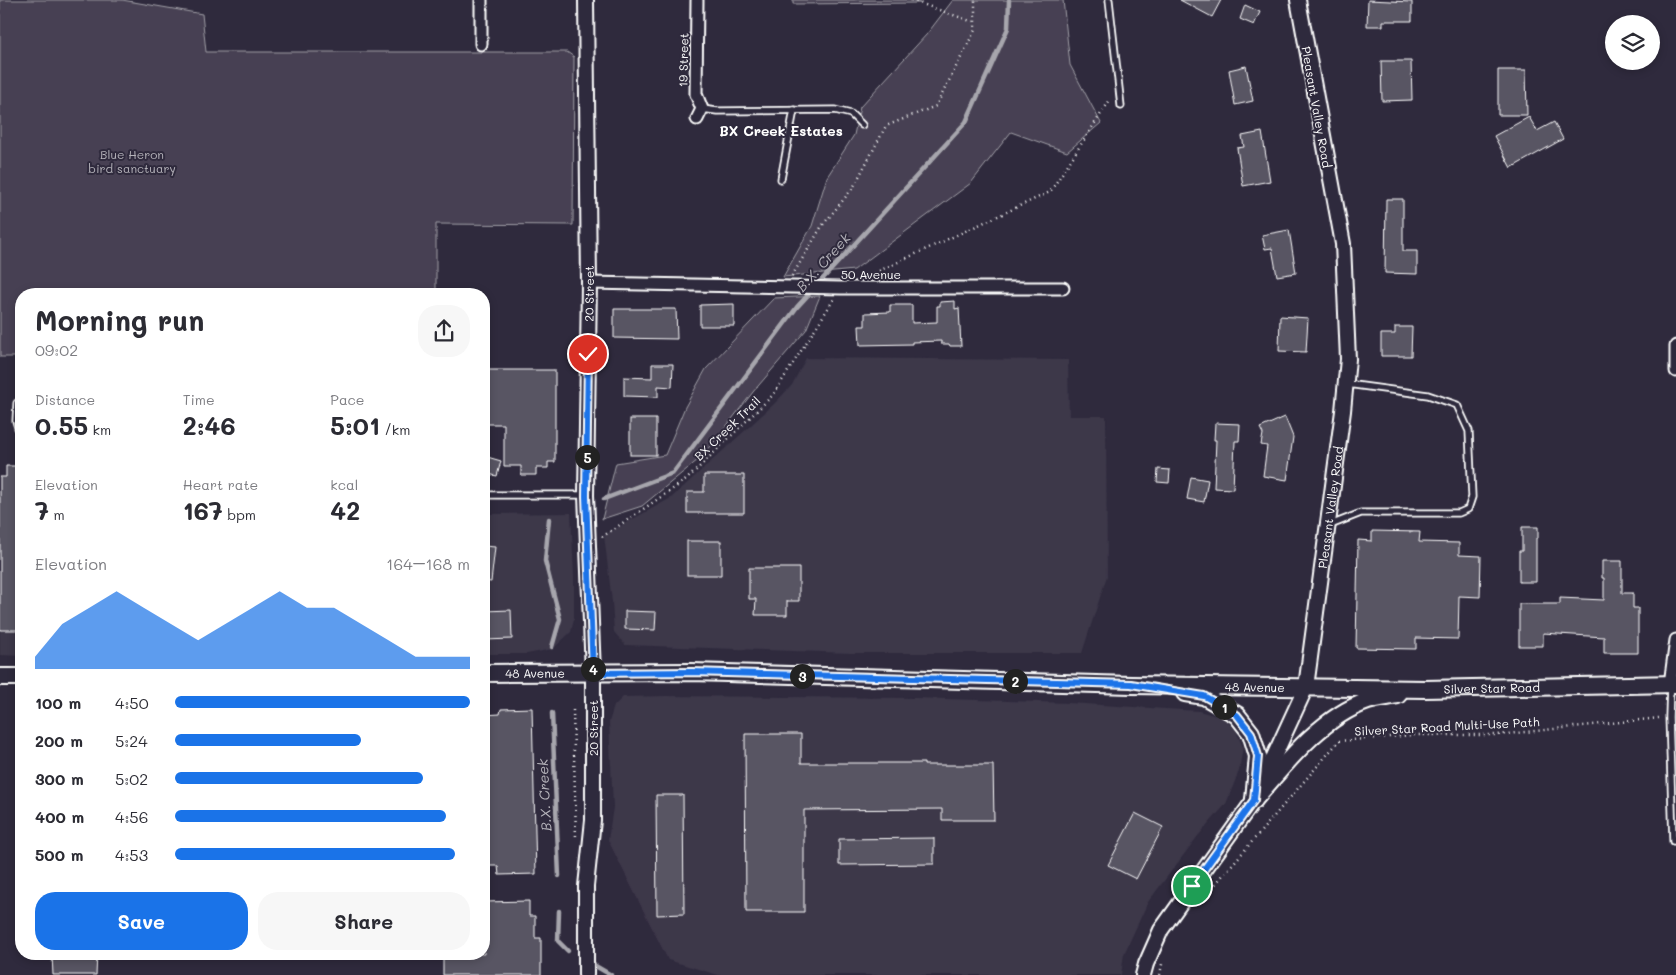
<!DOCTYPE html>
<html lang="en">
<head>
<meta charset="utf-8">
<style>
  body { margin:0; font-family:Mali,sans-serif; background:#f7f7f7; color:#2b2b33; height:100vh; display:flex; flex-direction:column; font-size:19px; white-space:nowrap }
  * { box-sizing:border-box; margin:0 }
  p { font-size:16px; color:#7c7c81 }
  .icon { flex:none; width:28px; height:28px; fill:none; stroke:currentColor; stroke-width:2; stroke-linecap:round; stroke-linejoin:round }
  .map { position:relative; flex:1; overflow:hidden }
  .panel { position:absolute; left:15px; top:288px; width:475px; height:672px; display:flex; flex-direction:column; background:#fff; border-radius:20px; box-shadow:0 2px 8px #0003 }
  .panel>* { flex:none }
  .controls { position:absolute; left:1605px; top:15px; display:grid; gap:10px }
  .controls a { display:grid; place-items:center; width:55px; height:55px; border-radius:50%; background:#fff; box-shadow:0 2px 8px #0003; font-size:25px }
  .pin { position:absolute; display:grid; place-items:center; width:42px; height:42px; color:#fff; margin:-21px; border:2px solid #fff; border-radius:50%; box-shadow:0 1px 5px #0007 }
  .km { position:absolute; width:25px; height:25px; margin:-12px; border-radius:50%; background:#222; color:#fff; font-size:14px; line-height:25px; text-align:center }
  .round { display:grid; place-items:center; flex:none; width:52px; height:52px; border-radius:20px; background:#f7f7f7 }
  .overview { display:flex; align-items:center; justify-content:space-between; height:85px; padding:0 20px }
  h1 { font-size:28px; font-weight:700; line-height:38px }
  .stats { display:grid; grid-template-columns:repeat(3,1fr); gap:8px; height:85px; padding:5px 20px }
  .stats div { display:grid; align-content:center }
  .stats b { font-size:25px; font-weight:700 }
  .stats small { font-size:14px; font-weight:400 }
  .stats p { font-size:14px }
  .chart { height:140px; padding:10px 20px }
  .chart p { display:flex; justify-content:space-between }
  .chart svg { width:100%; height:90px; margin-top:5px; fill:#1a73e8; opacity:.7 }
  .button { display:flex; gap:10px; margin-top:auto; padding:10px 20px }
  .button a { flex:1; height:58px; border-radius:20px; background:#1a73e8; color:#fff; font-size:20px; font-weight:700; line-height:58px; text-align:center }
  .button a+a { background:#f7f7f7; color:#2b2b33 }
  ul { padding:0 20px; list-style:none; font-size:16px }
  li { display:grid; grid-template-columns:80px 60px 1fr; align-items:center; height:38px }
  li i { height:12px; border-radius:6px; background:#1a73e8 }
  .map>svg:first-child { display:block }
</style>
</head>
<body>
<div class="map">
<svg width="1676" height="975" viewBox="0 0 1676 975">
  <rect width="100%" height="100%" fill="#2f2a3d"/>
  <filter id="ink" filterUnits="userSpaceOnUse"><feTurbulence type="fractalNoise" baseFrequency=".02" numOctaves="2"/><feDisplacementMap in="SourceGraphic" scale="10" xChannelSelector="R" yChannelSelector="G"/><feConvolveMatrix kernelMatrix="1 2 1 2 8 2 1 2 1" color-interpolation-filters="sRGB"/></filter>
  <g filter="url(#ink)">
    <!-- built -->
    <g fill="#3c3749">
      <polygon points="806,358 1068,360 1069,416 1106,416 1107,576 1082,653 850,653 625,645 614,632 612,602 604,535 671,498 774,404 792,385"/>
      <polygon points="571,513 574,576 574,620 571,632 553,649 527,654 484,654 484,514"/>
      <polygon points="0,521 21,521 21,656 0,655"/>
      <polygon points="665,696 916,698 1069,703 1199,711 1224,718 1236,731 1243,747 1239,771 1226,804 1198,836 1148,902 1124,954 1121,975 718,975 668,960 608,840 613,807 609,722 614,706 623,697"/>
    </g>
    <!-- green -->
    <g fill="#464152" stroke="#a2a0a8">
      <polygon points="0,0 122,0 202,14 206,52 567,52 574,57 573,225 436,224 436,294 21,294 21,357 0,357"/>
      <polygon points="793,0 911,0 920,3 793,4"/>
      <polygon points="953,0 1063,0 1070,65 1101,123 1067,152 1011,132 971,183 854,270 783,277 812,226 827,177 854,135 860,107 927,34"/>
      <polygon points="820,296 806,330 753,392 704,455 642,506 602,519 616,463 665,455 685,407 706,369 774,298"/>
    </g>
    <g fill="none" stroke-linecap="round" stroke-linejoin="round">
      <!-- stream -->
      <g stroke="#a7a6ad" stroke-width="4.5">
        <polyline points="604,499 673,473 797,307 966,122 1008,28 1009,0"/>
        <polyline points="549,519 545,561 560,619 552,647"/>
        <polyline points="552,713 559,876"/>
        <polyline points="559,911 558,941 568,951"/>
        <polyline points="592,964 611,975"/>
      </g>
    </g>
    <!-- building -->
    <g fill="#595564" stroke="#fff">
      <polygon points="1180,0 1221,0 1212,17"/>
      <polygon points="1368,0 1412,2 1412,21 1383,21 1383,26 1367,26"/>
      <polygon points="1245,5 1260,12 1254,25 1240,19"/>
      <polygon points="1381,61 1411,61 1412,100 1382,101"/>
      <polygon points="1246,66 1253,101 1235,105 1229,70"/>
      <polygon points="1498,70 1526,70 1527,115 1498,115"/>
      <polygon points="1529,117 1537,131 1554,122 1563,139 1511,168 1494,136"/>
      <polygon points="1262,132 1270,181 1243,186 1237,148 1244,147 1242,136"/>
      <polygon points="1386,199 1403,199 1403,251 1417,251 1417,274 1385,273"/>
      <polygon points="1289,230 1296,273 1277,276 1272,248 1265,249 1262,235"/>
      <polygon points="955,301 955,309 959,308 961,346 950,346 949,344 941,344 941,341 912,342 912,344 860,345 859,326 865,326 865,313 890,312 890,305 912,305 912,323 937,322 937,306 940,306 940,302"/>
      <polygon points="734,304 734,326 700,326 700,305"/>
      <polygon points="614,309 676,309 677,339 614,338"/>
      <polygon points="1280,316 1308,318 1306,352 1279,351"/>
      <polygon points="1395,327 1412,327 1411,356 1381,356 1381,334 1395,334"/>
      <polygon points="652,364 673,364 672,387 658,386 658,397 624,396 624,377 652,378"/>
      <polygon points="484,370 555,370 555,462 548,462 548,468 536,468 536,475 521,475 521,466 504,466 504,424 484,424"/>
      <polygon points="1285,417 1293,437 1287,480 1263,476 1267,446 1261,445 1263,434 1260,428"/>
      <rect x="630" y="419" width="26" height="36"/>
      <polygon points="1215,423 1240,424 1239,441 1235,441 1233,489 1214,488 1216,440 1214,440"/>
      <polygon points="484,456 501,461 497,476 484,473"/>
      <polygon points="6,466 21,466 21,630 0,630 0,477 6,477"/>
      <polygon points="1158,469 1170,470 1169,483 1157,482"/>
      <polygon points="704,475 744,475 744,513 687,513 687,492 704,492"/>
      <polygon points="1191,477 1208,480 1204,502 1187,499"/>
      <polygon points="1522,527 1538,527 1538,538 1536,538 1536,582 1519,582 1519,551 1522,551"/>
      <polygon points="1372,531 1420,532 1419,542 1459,543 1459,555 1481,556 1480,597 1459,596 1458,639 1416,638 1416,649 1356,648 1358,540 1372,541"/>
      <rect x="687" y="541" width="34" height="34"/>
      <polygon points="484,546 495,547 491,582 484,581"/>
      <polygon points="1602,561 1622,561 1622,593 1633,593 1633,608 1638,608 1638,653 1604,653 1604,637 1543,633 1543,646 1519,646 1519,604 1560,604 1560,598 1604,600 1604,578 1602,578"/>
      <polygon points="749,568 799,568 799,601 787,601 787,615 755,615 756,599 749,599"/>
      <polygon points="511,610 512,639 484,640 484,611"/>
      <polygon points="625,611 656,612 655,630 625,629"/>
      <polygon points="532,708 536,874 499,875 498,866 484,866 484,831 485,831 484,715 500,714 501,709"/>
      <polygon points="745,734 801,734 801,763 924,763 924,765 993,765 994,820 942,820 942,809 804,810 804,912 746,912"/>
      <polygon points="656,795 683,795 684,914 657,915"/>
      <polygon points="1135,813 1163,827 1136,879 1108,865"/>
      <polygon points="934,838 934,864 839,865 839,839"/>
      <polygon points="529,901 529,916 535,916 535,938 541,938 541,975 443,975 443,954 484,954 484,902"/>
      <polygon points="52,954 97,954 96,975 53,975"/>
    </g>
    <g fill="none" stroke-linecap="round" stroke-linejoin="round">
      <defs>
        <g id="service">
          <polyline points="1109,0 1121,106"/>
          <polyline points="702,109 717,111 835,110 851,114 862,125"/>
          <polyline points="781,179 794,110"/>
          <polyline points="17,403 16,421 21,438"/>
          <polyline points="484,495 586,495"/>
          <polyline points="1328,526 1361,513 1459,513 1468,509 1472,497 1469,431 1457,405 1428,395 1347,384"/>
          <polyline points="1670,686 1669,717 1673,841 1676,841"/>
        </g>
        <g id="minor">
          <polyline points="481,0 481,44"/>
          <polyline points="697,119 702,109 696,94 697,0"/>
          <polyline points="589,283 841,288 1063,288"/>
          <polyline points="1676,346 1676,371"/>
          <polyline points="1670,684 1676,640"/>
        </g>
        <g id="tertiary">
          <path id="s1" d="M586 975V886L593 820V673L586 495 589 283 586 0"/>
          <path id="s2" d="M1143 975 1146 964 1161 930 1254 800 1306 687 1343 411 1348 359 1343 244 1298 0"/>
        </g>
        <g id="secondary">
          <path id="s3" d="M484 673 692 672 1131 685 1425 689 1676 684"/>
          <polyline points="0,677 21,677"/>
          <polyline points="1185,693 1204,696 1237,715 1251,733 1258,756 1254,800"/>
          <path d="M1254 800C1285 764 1321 717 1368 701 1377 698 1388 697 1398 695"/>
        </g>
      </defs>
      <!-- service casing -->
      <use href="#service" stroke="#fff" stroke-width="9"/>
      <!-- minor casing -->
      <use href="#minor" stroke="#fff" stroke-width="15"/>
      <!-- tertiary casing -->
      <use href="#tertiary" stroke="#fff" stroke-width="18"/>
      <!-- secondary casing -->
      <use href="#secondary" stroke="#fff" stroke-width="20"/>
      <!-- path -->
      <g stroke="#fff" stroke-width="2.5" stroke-dasharray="1 4" stroke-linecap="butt">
        <polyline points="911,0 976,23"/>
        <polyline points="870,275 1050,192 1110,100"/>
        <polyline points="792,276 822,226 853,188 886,126 936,106 975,30 975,0"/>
        <polyline points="602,537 686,480 773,395 834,299"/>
        <polyline points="573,710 576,839"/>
        <polyline points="1339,741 1414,735 1497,735 1659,718"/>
        <polyline points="1199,903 1339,741"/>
        <polyline points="1160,975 1162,964"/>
      </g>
      <!-- service -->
      <use href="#service" stroke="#2f2a3d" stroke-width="5.5"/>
      <!-- minor -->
      <use href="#minor" stroke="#2f2a3d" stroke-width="11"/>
      <!-- tertiary -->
      <use href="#tertiary" stroke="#2f2a3d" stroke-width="14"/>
      <!-- secondary -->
      <use href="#secondary" stroke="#2f2a3d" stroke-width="16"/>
    </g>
  </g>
  <g fill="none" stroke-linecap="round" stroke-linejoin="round" filter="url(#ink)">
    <defs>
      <polyline id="route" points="588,354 586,496 593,673 692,672 1131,684 1204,696 1237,715 1251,733 1258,756 1254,800 1192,886"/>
    </defs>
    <!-- route casing -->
    <use href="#route" stroke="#fff" stroke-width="10"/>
    <!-- route -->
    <use href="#route" stroke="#1a73e8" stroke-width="6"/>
  </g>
  <g text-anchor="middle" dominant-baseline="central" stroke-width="4" stroke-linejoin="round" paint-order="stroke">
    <!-- street labels -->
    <g font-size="12" fill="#fff" stroke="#2f2a3d">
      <text transform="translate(683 60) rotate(-89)">19 Street</text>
      <text transform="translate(1317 107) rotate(80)">Pleasant Valley Road</text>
      <text x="871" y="274">50 Avenue</text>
      <text stroke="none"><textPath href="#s1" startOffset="682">20 Street</textPath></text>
      <text transform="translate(727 428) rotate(-44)">BX Creek Trail</text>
      <text stroke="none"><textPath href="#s2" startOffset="514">Pleasant Valley Road</textPath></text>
      <text stroke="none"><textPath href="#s3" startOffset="51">48 Avenue</textPath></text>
      <text stroke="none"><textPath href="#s3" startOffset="771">48 Avenue</textPath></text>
      <text stroke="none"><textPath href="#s3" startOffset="1008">Silver Star Road</textPath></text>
      <text transform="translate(1447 726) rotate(-3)">Silver Star Road Multi-Use Path</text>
      <text transform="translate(593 728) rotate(-90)">20 Street</text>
    </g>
    <!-- park labels -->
    <g font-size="12" fill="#b5b3ba" stroke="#2f2a3d">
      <text x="132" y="154">Blue Heron<tspan x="132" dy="14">bird sanctuary</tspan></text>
    </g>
    <!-- neighbourhood labels -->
    <g font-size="14" font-weight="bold" fill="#fff" stroke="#2f2a3d">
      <text x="781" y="130">BX Creek Estates</text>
    </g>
    <!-- water labels -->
    <g font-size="14" font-style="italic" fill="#b6b4bb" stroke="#2f2a3d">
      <text transform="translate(823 262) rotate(-48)">B.X. Creek</text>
      <text transform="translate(544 795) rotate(-93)">B.X. Creek</text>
    </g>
  </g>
</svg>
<div class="controls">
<a><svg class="icon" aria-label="layers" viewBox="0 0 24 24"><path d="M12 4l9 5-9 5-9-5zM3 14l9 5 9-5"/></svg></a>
</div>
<div class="pin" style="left:1192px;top:886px;background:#1e9e55"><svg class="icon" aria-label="arrive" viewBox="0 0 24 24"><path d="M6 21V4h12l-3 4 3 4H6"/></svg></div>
<div class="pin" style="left:588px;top:354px;background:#d93025"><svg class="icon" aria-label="check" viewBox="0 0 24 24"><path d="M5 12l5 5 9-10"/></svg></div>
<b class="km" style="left:1224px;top:707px">1</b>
<b class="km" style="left:1015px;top:681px">2</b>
<b class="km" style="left:802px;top:676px">3</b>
<b class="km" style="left:593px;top:669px">4</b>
<b class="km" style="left:587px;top:457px">5</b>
<section class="panel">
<div class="overview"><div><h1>Morning run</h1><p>09:02</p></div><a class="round"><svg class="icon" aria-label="share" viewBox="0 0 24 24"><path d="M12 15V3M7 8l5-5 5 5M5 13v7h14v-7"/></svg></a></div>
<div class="stats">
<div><p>Distance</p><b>0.55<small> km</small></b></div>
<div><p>Time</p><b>2:46</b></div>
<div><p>Pace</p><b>5:01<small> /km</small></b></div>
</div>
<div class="stats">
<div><p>Elevation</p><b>7<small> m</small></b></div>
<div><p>Heart rate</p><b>167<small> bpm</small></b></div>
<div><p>kcal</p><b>42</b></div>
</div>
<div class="chart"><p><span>Elevation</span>164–168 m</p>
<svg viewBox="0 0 160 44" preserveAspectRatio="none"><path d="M0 44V38L10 22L20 14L30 6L40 14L50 22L60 30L70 22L80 14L90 6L100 14L110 14L120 22L130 30L140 38L150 38L160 38V44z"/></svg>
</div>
<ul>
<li><b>100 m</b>4:50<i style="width:100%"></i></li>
<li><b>200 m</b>5:24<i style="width:63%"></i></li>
<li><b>300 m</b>5:02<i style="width:84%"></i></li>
<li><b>400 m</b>4:56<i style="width:92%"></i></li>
<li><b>500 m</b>4:53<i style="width:95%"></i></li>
</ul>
<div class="button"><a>Save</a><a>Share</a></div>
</section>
</div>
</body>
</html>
